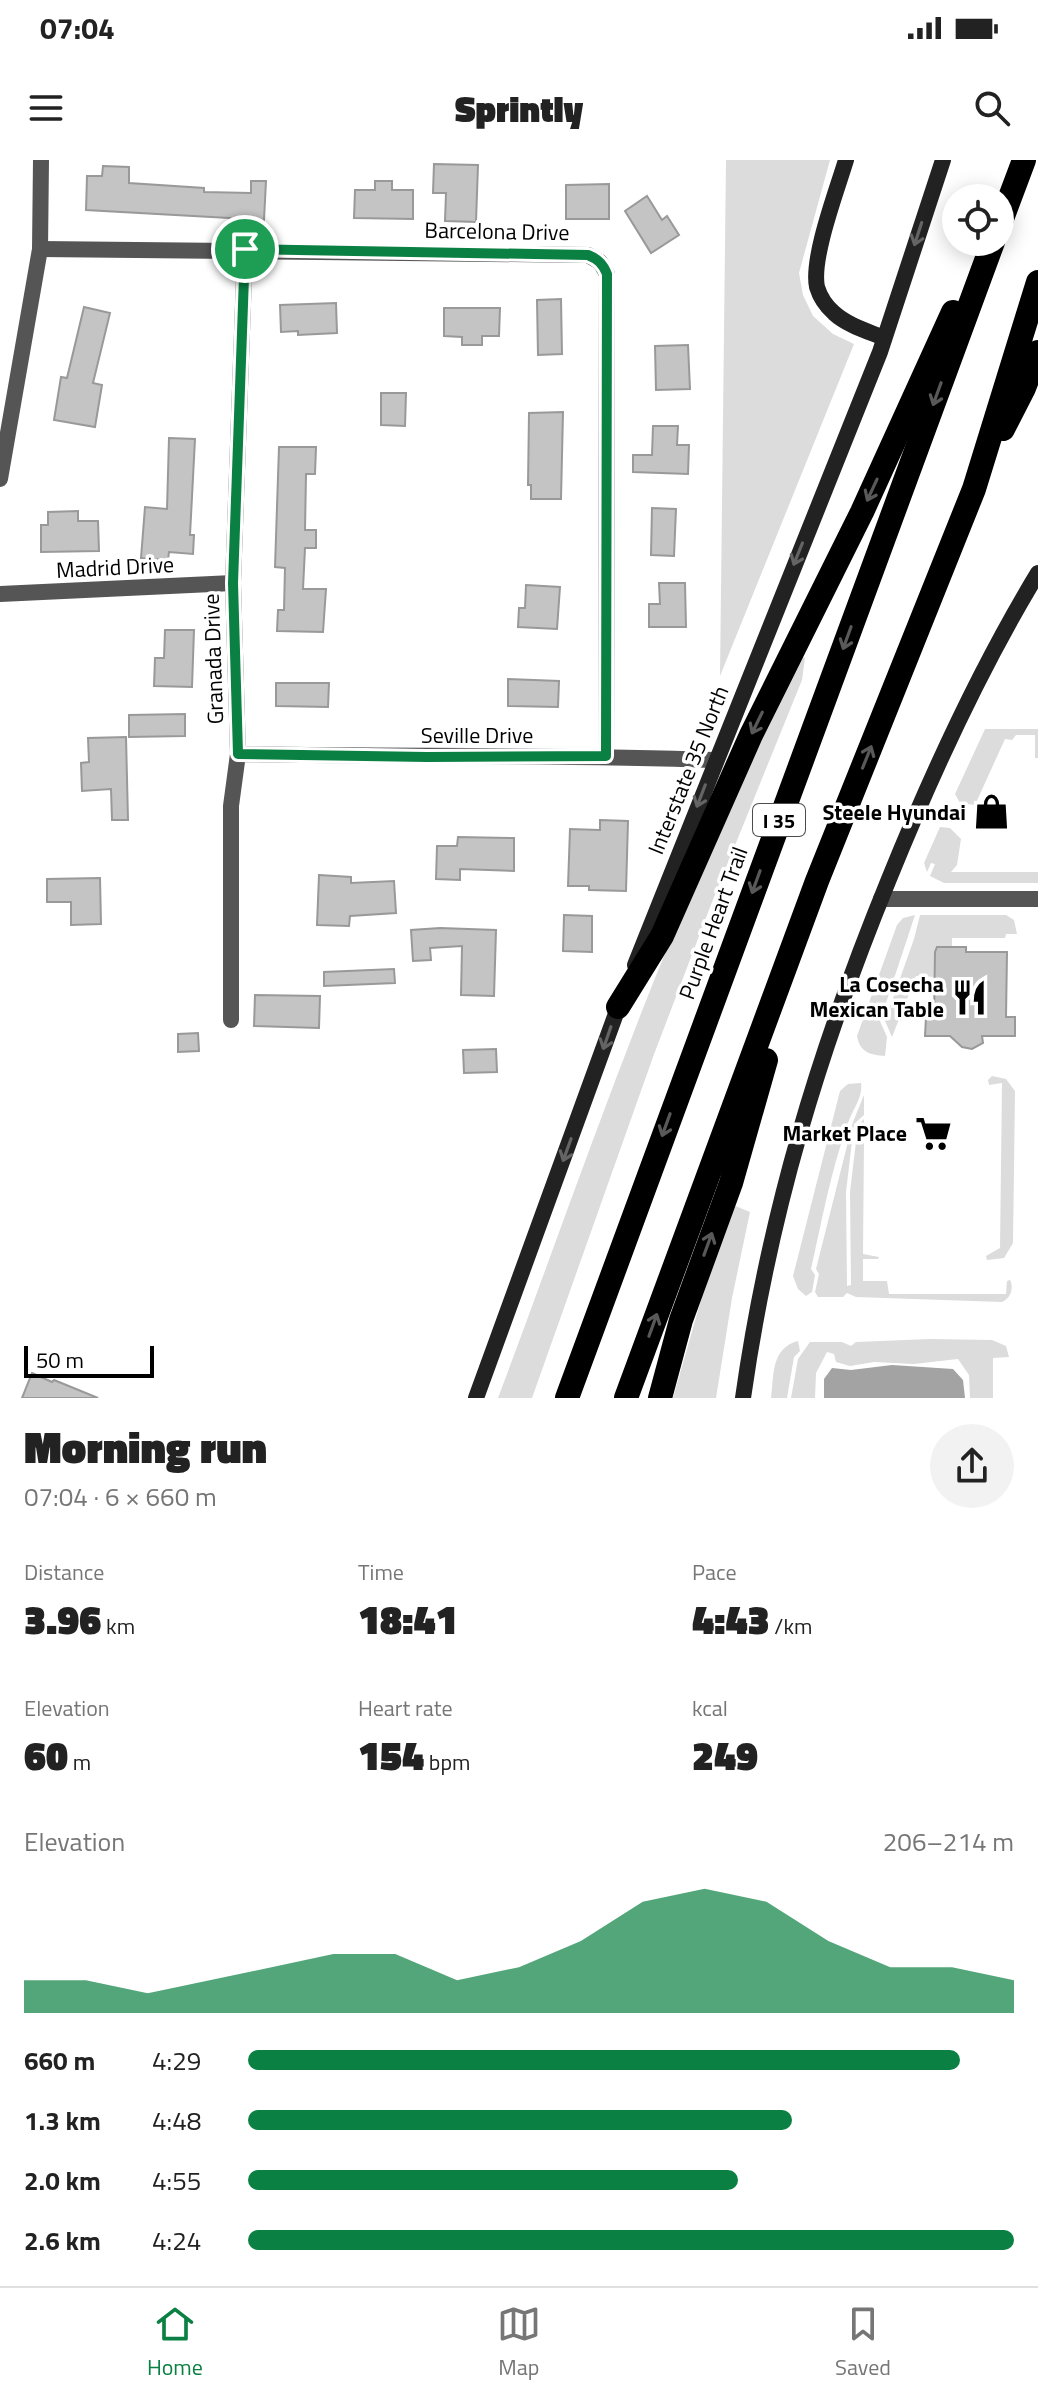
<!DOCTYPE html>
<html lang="en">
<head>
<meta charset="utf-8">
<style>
  body { margin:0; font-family:"Titillium Web",sans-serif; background:#f2f2f2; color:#222; height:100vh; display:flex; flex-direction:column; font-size:30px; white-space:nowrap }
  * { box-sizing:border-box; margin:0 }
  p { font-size:26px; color:#767676 }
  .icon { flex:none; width:44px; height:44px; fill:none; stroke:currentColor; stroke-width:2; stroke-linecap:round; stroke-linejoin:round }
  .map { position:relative; height:1238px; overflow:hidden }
  .details { display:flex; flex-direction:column; background:#fff; flex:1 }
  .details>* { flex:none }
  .tools { position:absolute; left:942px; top:24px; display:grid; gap:16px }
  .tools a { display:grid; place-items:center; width:72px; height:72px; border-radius:50%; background:#fff; box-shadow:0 4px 20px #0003; font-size:40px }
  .scale { position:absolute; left:24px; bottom:20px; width:130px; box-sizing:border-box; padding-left:8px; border:4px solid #000; border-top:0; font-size:22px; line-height:28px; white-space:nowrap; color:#000; -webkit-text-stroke:6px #fff; paint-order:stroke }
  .pin { position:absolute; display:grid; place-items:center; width:68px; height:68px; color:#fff; margin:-34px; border:4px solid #fff; border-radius:50%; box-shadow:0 2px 8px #0007 }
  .round { display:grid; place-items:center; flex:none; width:84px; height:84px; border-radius:42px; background:#f2f2f2 }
  .summary { display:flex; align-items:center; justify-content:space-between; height:136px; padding:0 24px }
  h1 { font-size:44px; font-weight:800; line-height:60px }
  .stats { display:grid; grid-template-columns:repeat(3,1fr); gap:12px; height:136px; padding:8px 24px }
  .stats div { display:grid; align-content:center }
  .stats b { font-size:40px; font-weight:800 }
  .stats small { font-size:22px; font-weight:400 }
  .stats p { font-size:22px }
  .chart { height:224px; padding:16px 24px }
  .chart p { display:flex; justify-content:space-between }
  .chart svg { width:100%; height:144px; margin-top:8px; fill:#0b8043; opacity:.7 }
  ul { padding:0 24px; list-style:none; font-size:26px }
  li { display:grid; grid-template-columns:128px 96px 1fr; align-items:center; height:60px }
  li i { height:20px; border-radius:10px; background:#0b8043 }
  .status { display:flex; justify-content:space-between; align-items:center; height:56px; padding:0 40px; background:#fff; direction:ltr }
  .status svg { height:22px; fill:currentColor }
  header { display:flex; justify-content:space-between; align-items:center; height:104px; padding:0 24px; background:#fff; font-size:36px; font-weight:800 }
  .tab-bar { display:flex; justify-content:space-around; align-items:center; height:112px; border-top:2px solid #e0e0e0; background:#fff; font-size:22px; color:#767676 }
  .tab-bar a { display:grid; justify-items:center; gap:4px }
  .tab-bar .current { color:#0b8043 }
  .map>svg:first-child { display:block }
</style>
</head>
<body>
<div class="status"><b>07:04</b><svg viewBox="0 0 49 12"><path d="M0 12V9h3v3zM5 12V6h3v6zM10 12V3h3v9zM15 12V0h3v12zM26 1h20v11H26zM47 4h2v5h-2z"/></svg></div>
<header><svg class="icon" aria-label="menu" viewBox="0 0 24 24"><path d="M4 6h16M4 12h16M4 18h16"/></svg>Sprintly<svg class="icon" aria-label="search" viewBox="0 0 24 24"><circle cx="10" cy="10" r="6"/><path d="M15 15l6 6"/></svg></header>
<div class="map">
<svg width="1038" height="1238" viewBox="0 0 1038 1238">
  <rect width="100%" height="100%" fill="#fff"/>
  <!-- green -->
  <g fill="#dcdcdc">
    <polygon points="726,0 830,0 799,113 803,135 813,156 833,174 854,184 720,516"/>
    <path d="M802 497 805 498 802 520 712 742 653 897 532 1238H498C563 1065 622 891 695 722 728 645 765 571 802 497Z"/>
    <polygon points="985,569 1038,569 1038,598 1035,598 1035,575 1016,575 1012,580 1005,579 975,645 960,643 955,634"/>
    <polygon points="940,667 950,668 961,679 957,705 951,712 1038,712 1038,723 944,723 930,716 935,704 931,703 927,712 924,703"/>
    <path d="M915 755 880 861 887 877 885 896C871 895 860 893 857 876L897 765 903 758Z"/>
    <polygon points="920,755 1006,755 1014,760 1017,774 1006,774 1005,778 952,778 952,792 935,792 935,817 916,816 892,877 885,861 914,779"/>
    <polygon points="992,916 1006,919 1015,931 1013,1083 1004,1098 987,1100 986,1096 1000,1088 1002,923 989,925 988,920"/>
    <path d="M861 923C863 938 853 948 848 963 831 1010 822 1060 811 1109L815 1115 812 1132 806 1136 798 1129 793 1116 840 931 848 924Z"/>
    <path d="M864 935V955L854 964 846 1032 847 1126 851 1125 850 1032 858 965 864 959V968L877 977 875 982 864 978 863 1094 879 1097 878 1099H863V1121H887L889 1134H1006L1007 1121 1010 1120C1014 1128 1011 1138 1002 1142L856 1137 847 1133 843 1137H818L815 1132 819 1114 816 1109 853 962Z"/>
    <polygon points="733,1045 750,1052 732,1138 716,1238 673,1238 703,1133"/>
    <polygon points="930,1179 992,1180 1006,1186 1009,1197 993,1198 993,1238 970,1238 969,1215 958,1199 914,1204 874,1202 850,1206 836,1202 834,1194 827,1192 816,1213 815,1238 791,1238 798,1199 810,1182 842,1182 851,1186 856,1182"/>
    <path d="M798 1181 800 1191 794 1197 787 1238H771C774 1215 771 1188 798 1181Z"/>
  </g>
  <!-- water -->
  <polygon fill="#a3a3a3" points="892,1205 953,1209 963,1220 965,1238 824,1238 824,1219 832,1208 851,1210"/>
  <!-- building -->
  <g fill="#c4c4c4" stroke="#999" stroke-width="2">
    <polygon points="434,4 478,5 476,62 445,61 446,33 433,33"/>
    <polygon points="103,6 129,7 129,23 204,28 204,32 251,33 251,21 266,21 264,60 86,50 87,16 102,16"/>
    <polygon points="375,21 392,21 392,30 413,30 413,59 354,58 355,30 375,30"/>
    <polygon points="609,24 609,59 566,59 566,25"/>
    <polygon points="647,36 662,60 667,56 679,75 651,93 625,51"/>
    <polygon points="561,139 562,194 538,195 537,140"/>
    <polygon points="336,143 337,173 298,175 298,171 281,172 280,145"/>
    <polygon points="84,147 110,153 93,223 102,225 95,267 54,260 61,217 67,218"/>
    <polygon points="444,148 500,148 499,176 482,176 482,185 462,185 462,177 444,176"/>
    <polygon points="688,185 690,229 656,230 655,186"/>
    <polygon points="381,233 406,233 405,266 381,265"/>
    <polygon points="563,252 561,339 531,339 531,325 528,325 529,253"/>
    <polygon points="653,266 678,266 677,285 689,285 688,314 633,312 633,295 652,295"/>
    <polygon points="169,278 195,279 190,375 194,375 193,394 169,392 168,400 141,398 145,347 167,349"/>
    <polygon points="279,287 316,287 315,314 306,314 305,370 316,370 316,388 305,388 303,429 326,429 323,472 277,471 278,450 284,450 285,408 275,407"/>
    <polygon points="652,348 676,349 674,396 651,395"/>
    <polygon points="78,351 78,361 98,361 99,391 41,392 41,365 48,365 48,352"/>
    <polygon points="659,423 685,423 686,467 649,467 649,444 660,444"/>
    <polygon points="526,425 560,427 557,469 518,467 519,448 525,448"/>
    <polygon points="165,470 194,470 192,527 154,526 155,498 164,498"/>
    <polygon points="508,519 559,521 558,547 508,546"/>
    <polygon points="276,523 329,523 328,547 276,546"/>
    <polygon points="185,554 185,576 129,577 129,555"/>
    <polygon points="126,577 128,660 112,660 111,629 82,631 81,603 89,602 88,578"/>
    <polygon points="600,660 628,661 626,731 589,730 589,726 568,726 570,669 600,670"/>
    <polygon points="458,677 514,678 514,711 460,709 460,720 436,719 437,686 457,686"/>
    <polygon points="319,715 351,717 351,723 394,721 396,753 350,756 349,766 317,765"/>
    <polygon points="100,718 101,764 71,765 71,742 47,742 47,719"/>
    <polygon points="564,755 592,756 592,792 563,791"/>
    <polygon points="440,768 496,770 494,836 461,835 462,786 430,788 431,800 413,801 411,770"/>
    <polygon points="937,787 966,787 966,792 1007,792 1006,857 1015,857 1015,876 982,876 983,883 972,889 962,887 950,876 925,876 926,857 934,857 935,792"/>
    <polygon points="394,809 395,823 324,826 324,812"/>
    <polygon points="255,835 320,836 319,868 254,866"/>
    <polygon points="198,873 199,891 178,892 178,874"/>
    <polygon points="496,889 497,912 464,913 463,890"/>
    <polygon points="32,1213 52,1222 54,1220 98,1238 22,1238"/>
  </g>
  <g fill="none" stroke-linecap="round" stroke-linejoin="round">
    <!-- street -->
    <g stroke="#555" stroke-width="16">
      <polyline points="40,89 588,95 600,102 607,114 606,596"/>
      <polyline points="0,319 40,89 41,0"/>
      <polyline points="0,434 233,423"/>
      <path d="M238 594C397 597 556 594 715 600"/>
      <polyline points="881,739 1038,739"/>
      <polyline points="231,860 231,646 238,594 233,423 245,89"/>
    </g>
    <!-- secondary -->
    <g stroke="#222" stroke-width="16">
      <path d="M846 0C837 30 811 98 817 127 820 137 826 146 834 153 847 165 867 171 884 178"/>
      <polyline points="635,805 880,192 943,0"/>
      <polyline points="476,1238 622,837"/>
      <path d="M743 1238C769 1054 819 890 889 719 932 613 979 510 1038 413"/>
    </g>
    <!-- highway -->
    <g stroke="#000" stroke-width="24">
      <polyline points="1000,64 1024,0"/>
      <polyline points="1003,269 1024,228 1038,192"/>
      <polyline points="618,847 662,776 751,575 862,352 953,152"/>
      <polyline points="567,1238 993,82"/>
      <polyline points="626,1238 817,721 974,329 1038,122"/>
      <polyline points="660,1238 681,1160 731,1023 766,900"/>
    </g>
  </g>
  <!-- one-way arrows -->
  <defs><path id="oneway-shaft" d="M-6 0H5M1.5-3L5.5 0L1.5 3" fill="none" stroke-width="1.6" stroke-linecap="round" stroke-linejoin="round" transform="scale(2)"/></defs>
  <g stroke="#646464">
    <use href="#oneway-shaft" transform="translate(918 74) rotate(108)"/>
    <use href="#oneway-shaft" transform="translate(798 394) rotate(112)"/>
    <use href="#oneway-shaft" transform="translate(701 636) rotate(111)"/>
    <use href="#oneway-shaft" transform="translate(607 878) rotate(109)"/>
    <use href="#oneway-shaft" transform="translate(567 990) rotate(110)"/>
  </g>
  <g stroke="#595959">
    <use href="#oneway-shaft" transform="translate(937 234) rotate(110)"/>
    <use href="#oneway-shaft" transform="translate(872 330) rotate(115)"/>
    <use href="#oneway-shaft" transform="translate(847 478) rotate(110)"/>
    <use href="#oneway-shaft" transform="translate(757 563) rotate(116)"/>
    <use href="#oneway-shaft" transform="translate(867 597) rotate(-68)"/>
    <use href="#oneway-shaft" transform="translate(756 722) rotate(110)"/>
    <use href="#oneway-shaft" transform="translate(666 965) rotate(110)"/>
    <use href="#oneway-shaft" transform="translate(708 1084) rotate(-70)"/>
    <use href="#oneway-shaft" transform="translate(653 1165) rotate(-70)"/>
  </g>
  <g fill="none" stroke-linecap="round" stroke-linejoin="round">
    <defs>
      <path id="route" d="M245 89 588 95C598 99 603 104 607 114L606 596 427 597 238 594 233 423Z"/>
    </defs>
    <!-- route casing -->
    <use href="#route" stroke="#fff" stroke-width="16"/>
    <!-- route -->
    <use href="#route" stroke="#0b8043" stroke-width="10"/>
  </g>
  <!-- icons -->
  <defs>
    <symbol id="shop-bare" viewBox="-9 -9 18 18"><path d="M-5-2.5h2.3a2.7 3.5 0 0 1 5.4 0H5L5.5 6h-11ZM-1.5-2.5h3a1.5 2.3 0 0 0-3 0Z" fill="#000" stroke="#fff" stroke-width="2.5" paint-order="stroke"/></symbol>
    <symbol id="restaurant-bare" viewBox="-9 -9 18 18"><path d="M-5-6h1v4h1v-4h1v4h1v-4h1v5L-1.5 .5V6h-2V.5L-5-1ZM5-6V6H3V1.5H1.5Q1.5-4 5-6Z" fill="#000" stroke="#fff" stroke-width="2.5" paint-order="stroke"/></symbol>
    <symbol id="supermarket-bare" viewBox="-9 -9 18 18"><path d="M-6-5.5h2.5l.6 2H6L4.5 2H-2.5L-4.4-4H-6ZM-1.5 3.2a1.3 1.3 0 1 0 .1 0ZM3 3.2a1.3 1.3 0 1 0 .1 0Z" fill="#000" stroke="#fff" stroke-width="2.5" paint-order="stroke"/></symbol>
  </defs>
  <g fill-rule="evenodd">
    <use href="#shop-bare" x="966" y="626" width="51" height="51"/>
    <use href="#restaurant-bare" x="944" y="812" width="51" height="51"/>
    <use href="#supermarket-bare" x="908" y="948" width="51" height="51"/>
  </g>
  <g text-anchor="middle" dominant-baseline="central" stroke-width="7" stroke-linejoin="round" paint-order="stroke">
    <!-- shield labels -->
    <rect fill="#fff" stroke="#4c4c4c" stroke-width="2" x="753" y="644" width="52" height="32" rx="6"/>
    <g font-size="20" font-weight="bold" fill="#000">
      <text x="779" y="660">I 35</text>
    </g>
    <!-- street labels -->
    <g font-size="22" fill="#000" stroke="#fff">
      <text transform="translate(497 71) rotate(1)">Barcelona Drive</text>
      <text transform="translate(115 407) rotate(-3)">Madrid Drive</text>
      <text transform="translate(213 499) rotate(-92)">Granada Drive</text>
      <text x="477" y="575">Seville Drive</text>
      <text transform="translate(688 610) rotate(-68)">Interstate 35 North</text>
      <text transform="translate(713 763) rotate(-70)">Purple Heart Trail</text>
    </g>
    <!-- poi labels -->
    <g font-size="22" font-weight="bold" fill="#000" stroke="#fff" text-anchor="end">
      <text x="966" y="652">Steele Hyundai</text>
      <text x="944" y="824">La Cosecha<tspan x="944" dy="25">Mexican Table</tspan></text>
      <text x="907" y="973">Market Place</text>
    </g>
  </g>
</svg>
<div class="tools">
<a><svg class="icon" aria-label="locate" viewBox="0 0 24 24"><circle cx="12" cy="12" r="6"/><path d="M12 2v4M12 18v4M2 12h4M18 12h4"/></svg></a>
</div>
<div class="scale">50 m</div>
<div class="pin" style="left:245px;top:89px;background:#1e9e55"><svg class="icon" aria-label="arrive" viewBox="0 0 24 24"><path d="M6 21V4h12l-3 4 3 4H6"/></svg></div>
</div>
<section class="details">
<div class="summary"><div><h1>Morning run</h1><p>07:04 · 6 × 660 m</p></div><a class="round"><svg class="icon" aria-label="share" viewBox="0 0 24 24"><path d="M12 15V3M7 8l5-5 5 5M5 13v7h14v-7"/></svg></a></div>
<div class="stats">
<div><p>Distance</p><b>3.96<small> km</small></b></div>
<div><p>Time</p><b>18:41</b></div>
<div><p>Pace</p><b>4:43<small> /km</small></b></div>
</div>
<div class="stats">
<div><p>Elevation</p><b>60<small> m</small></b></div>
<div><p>Heart rate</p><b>154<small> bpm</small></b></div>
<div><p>kcal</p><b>249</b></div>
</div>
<div class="chart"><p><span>Elevation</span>206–214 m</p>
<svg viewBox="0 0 160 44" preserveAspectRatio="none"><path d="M0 44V34L10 34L20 38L30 34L40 30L50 26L60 26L70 34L80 30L90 22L100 10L110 6L120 10L130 22L140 30L150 30L160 34V44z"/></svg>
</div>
<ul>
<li><b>660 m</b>4:29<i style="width:93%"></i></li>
<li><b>1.3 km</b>4:48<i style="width:71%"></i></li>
<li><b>2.0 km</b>4:55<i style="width:64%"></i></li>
<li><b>2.6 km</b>4:24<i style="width:100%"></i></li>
</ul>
</section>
<nav class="tab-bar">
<a class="current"><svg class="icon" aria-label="home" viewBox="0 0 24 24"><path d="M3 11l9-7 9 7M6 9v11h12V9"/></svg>Home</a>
<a><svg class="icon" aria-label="map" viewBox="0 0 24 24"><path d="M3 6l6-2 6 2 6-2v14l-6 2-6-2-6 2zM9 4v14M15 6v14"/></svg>Map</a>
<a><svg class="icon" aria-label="saved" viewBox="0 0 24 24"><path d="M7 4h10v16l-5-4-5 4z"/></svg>Saved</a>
</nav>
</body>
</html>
